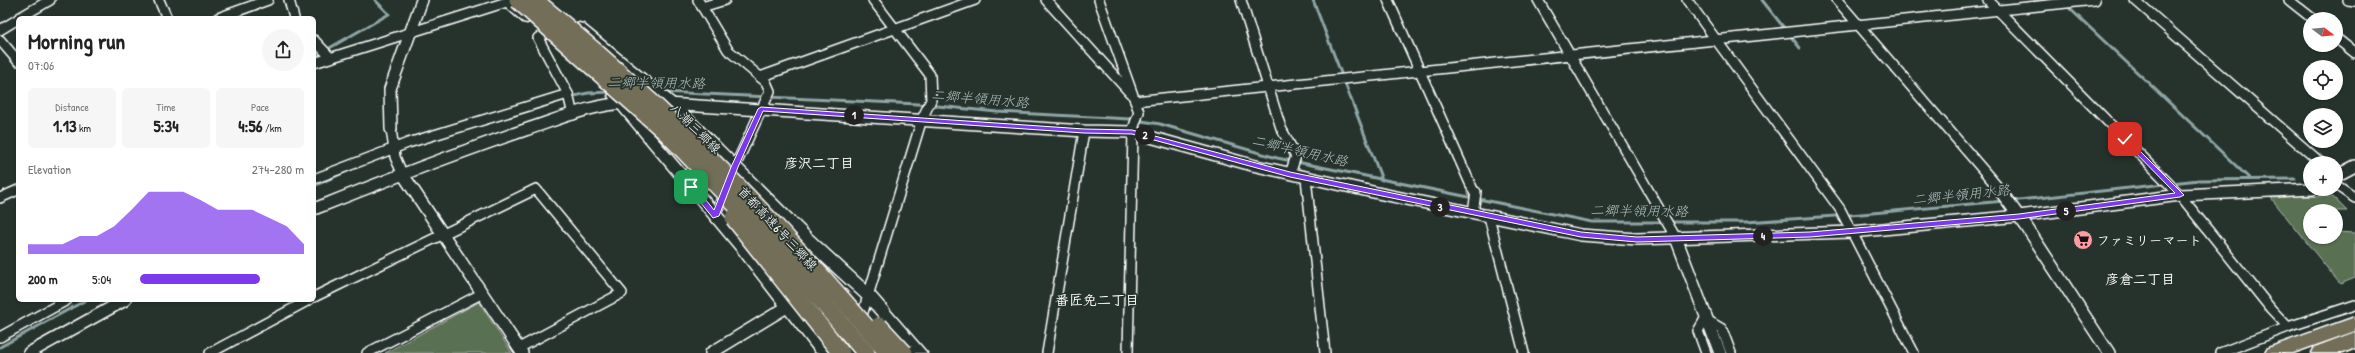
<!DOCTYPE html>
<html lang="en">
<head>
<meta charset="utf-8">
<style>
  body { margin:0; font-family:"Patrick Hand","Klee One",sans-serif; background:#f6f6f6; color:#222; height:100vh; display:flex; flex-direction:column; font-size:15px; white-space:nowrap }
  * { box-sizing:border-box; margin:0 }
  p { font-size:13px; color:#767676 }
  .icon { flex:none; width:22px; height:22px; fill:none; stroke:currentColor; stroke-width:2; stroke-linecap:round; stroke-linejoin:round }
  .map { position:relative; flex:1; overflow:hidden }
  .panel { position:absolute; left:16px; top:16px; width:300px; height:286px; display:flex; flex-direction:column; background:#fff; border-radius:6px; box-shadow:0 1px 3px #0004 }
  .panel>* { flex:none }
  .needle { width:26px; rotate:106deg }
  .tools { position:absolute; left:2303px; top:12px; display:grid; gap:8px }
  .tools a { display:grid; place-items:center; width:40px; height:40px; border-radius:50%; background:#fff; box-shadow:0 1px 3px #0004; font-size:20px }
  .pin { position:absolute; display:grid; place-items:center; width:34px; height:34px; color:#fff; margin:-17px; border-radius:8px; box-shadow:0 2px 6px #0006 }
  .km { position:absolute; width:20px; height:20px; margin:-10px; border-radius:50%; background:#222; color:#fff; font-size:11px; line-height:20px; text-align:center }
  .round { display:grid; place-items:center; flex:none; width:42px; height:42px; border-radius:21px; background:#f6f6f6 }
  .head { display:flex; align-items:center; justify-content:space-between; height:68px; padding:0 12px }
  h1 { font-size:22px; font-weight:700; line-height:30px }
  .metrics { display:grid; grid-template-columns:repeat(3,1fr); gap:6px; height:68px; padding:4px 12px }
  .metrics div { display:grid; align-content:center; border-radius:6px; background:#f6f6f6; text-align:center }
  .metrics b { font-size:17px; font-weight:700 }
  .metrics small { font-size:11px; font-weight:400 }
  .metrics p { font-size:11px }
  .chart { height:112px; padding:8px 12px }
  .chart p { display:flex; justify-content:space-between }
  .chart svg { width:100%; height:72px; margin-top:4px; fill:#7c3aed; opacity:.7 }
  ul { padding:0 12px; list-style:none; font-size:13px }
  li { display:grid; grid-template-columns:64px 48px 1fr; align-items:center; height:30px }
  li i { height:10px; border-radius:5px; background:#7c3aed }
  .map>svg:first-child { display:block }
</style>
</head>
<body>
<div class="map">
<svg width="2355" height="353" viewBox="0 0 2355 353">
  <rect width="100%" height="100%" fill="#26332d"/>
  <filter id="ink" filterUnits="userSpaceOnUse"><feTurbulence type="fractalNoise" baseFrequency=".025" numOctaves="2"/><feDisplacementMap in="SourceGraphic" scale="8" xChannelSelector="R" yChannelSelector="G"/><feConvolveMatrix kernelMatrix="1 2 1 2 8 2 1 2 1" color-interpolation-filters="sRGB"/></filter>
  <g filter="url(#ink)">
    <!-- green -->
    <g fill="#5a6f53" stroke="#acb7a9">
      <polygon points="2298,196 2333,197 2347,211 2310,211 2306,213 2310,218 2310,237 2336,237 2336,232 2355,233 2355,278 2340,284 2271,198"/>
      <polygon points="479,302 512,353 385,353"/>
    </g>
    <g fill="none" stroke-linecap="round" stroke-linejoin="round">
      <!-- stream -->
      <g stroke="#8fa6a6" stroke-width="3">
        <polyline points="1313,0 1382,180"/>
        <polyline points="1762,0 1800,48"/>
        <polyline points="2067,6 2250,179"/>
        <polyline points="321,58 319,54 389,14 375,0"/>
        <polyline points="662,92 918,104 997,112 1130,119 1160,124 1277,158 1592,222 1746,222 1850,215 2004,201"/>
        <polyline points="570,97 588,93 612,92"/>
        <polyline points="2171,183 2199,180 2295,179"/>
        <polyline points="314,186 350,170"/>
        <polyline points="2010,201 2165,184"/>
        <polyline points="0,347 86,300"/>
      </g>
      <defs>
        <g id="minor">
          <polyline points="159,0 167,18"/>
          <polyline points="289,0 294,18"/>
          <polyline points="698,0 728,50 766,82 770,91 733,171"/>
          <polyline points="1046,0 1130,93"/>
          <polyline points="1099,0 1139,112 1132,132"/>
          <polyline points="1241,0 1281,128 1296,156 1290,174"/>
          <polyline points="1388,0 1474,192"/>
          <polyline points="1538,0 1676,238"/>
          <polyline points="1687,0 1840,209 1914,353"/>
          <polyline points="1837,0 2002,192"/>
          <polyline points="1988,0 2180,195 2271,309 2288,327"/>
          <polyline points="2135,0 2321,163"/>
          <polyline points="2289,0 2313,19"/>
          <polyline points="2348,0 2355,1"/>
          <polyline points="702,7 725,0"/>
          <polyline points="19,18 50,0"/>
          <polyline points="218,18 268,0"/>
          <polyline points="0,30 18,19"/>
          <polyline points="545,34 538,38 568,94 573,115"/>
          <polyline points="2336,38 2355,53"/>
          <polyline points="0,40 18,61"/>
          <polyline points="314,40 331,58"/>
          <polyline points="314,63 513,0"/>
          <polyline points="760,77 975,0"/>
          <polyline points="1135,101 2095,0"/>
          <polyline points="391,129 395,157 402,173"/>
          <polyline points="1306,178 1325,353"/>
          <polyline points="314,179 408,143 568,94"/>
          <polyline points="2336,185 2355,198"/>
          <polyline points="0,198 18,190"/>
          <polyline points="1473,213 1476,192"/>
          <polyline points="715,216 725,191"/>
          <polyline points="1489,217 1524,353"/>
          <polyline points="314,297 536,189 622,293 519,348"/>
          <polyline points="860,322 922,119 931,100 930,75 873,0"/>
          <polyline points="0,337 67,300"/>
          <polyline points="210,353 309,300"/>
          <polyline points="367,353 481,294"/>
          <polyline points="849,353 855,338"/>
          <polyline points="1047,353 1084,131"/>
          <polyline points="1128,353 1133,132"/>
          <polyline points="1706,353 1698,331 1705,319 1722,329 1731,353"/>
          <polyline points="2220,353 2288,327 2355,305"/>
        </g>
        <g id="tertiary">
          <polyline points="667,104 1084,131 1132,132 1252,165 1382,194 1581,235 1637,239 1852,232 2019,216 2180,195 2313,189"/>
          <polyline points="391,129 390,89 422,0"/>
          <polyline points="402,173 522,353"/>
          <polyline points="2336,176 2355,166"/>
          <polyline points="2001,192 2026,226 2109,353"/>
          <path d="M314 209C384 181 454 154 525 130 559 119 592 104 628 103"/>
          <polyline points="1676,238 1720,353"/>
          <polyline points="29,353 125,300"/>
          <polyline points="711,353 795,302"/>
        </g>
        <g id="secondary">
          <polygon points="498,0 511,0 533,19 527,23 523,22"/>
          <polygon points="579,23 583,24 677,101 811,234 874,292 927,353 911,353 864,300 801,242 669,107 575,30 573,27"/>
          <polygon points="614,92 618,93 748,244 831,353 816,353 738,252 610,99 608,96 610,93"/>
        </g>
        <polygon id="trunk" points="2355,317 2355,331 2293,353 2265,353 2268,348"/>
        <polygon id="motorway" points="2355,332 2355,348 2343,353 2312,353 2315,347"/>
      </defs>
      <!-- minor casing -->
      <use href="#minor" stroke="#fff" stroke-width="12"/>
      <!-- tertiary casing -->
      <use href="#tertiary" stroke="#fff" stroke-width="14"/>
      <!-- secondary casing -->
      <use href="#secondary" stroke="#fff" stroke-width="3"/>
      <!-- trunk casing -->
      <use href="#trunk" stroke="#fff" stroke-width="3"/>
      <!-- motorway casing -->
      <use href="#motorway" stroke="#fff" stroke-width="3"/>
      <!-- minor -->
      <use href="#minor" stroke="#26332d" stroke-width="9"/>
      <!-- tertiary -->
      <use href="#tertiary" stroke="#26332d" stroke-width="11"/>
      <!-- secondary -->
      <use href="#secondary" fill="#26332d" fill-rule="evenodd"/>
      <!-- trunk -->
      <use href="#trunk" fill="#726e59" fill-rule="evenodd"/>
      <!-- motorway -->
      <use href="#motorway" fill="#726e59" fill-rule="evenodd"/>
      <defs>
        <g id="motorway-bridge">
          <polyline points="518,0 668,134 765,235 866,353"/>
          <path d="M534 0C664 106 780 224 888 353"/>
          <polyline points="734,218 841,353"/>
          <polyline points="879,326 904,353"/>
        </g>
      </defs>
      <!-- motorway-bridge casing -->
      <use href="#motorway-bridge" stroke="#fff" stroke-width="20" stroke-linecap="butt"/>
      <!-- motorway-bridge -->
      <use href="#motorway-bridge" stroke="#726e59" stroke-width="17"/>
    </g>
  </g>
  <!-- route -->
  <polygon fill="#7c3aed" stroke="#fff" points="761,107 1084,129 1132,130 1290,172 1581,232 1637,237 1810,232 2019,214 2175,193 2123,140 2125,136 2184,195 2180,197 2019,219 1810,237 1637,242 1581,237 1290,177 1132,134 1084,133 763,111 738,167 719,216 713,218 688,187 694,185 714,210 731,167 758,109"/>
  <!-- icons -->
  <defs>
    <symbol id="supermarket-disc" viewBox="-11 -11 22 22"><circle r="9.5" fill="#ff9aa2" stroke="#26332d"/><path d="M-6-5.5h2.5l.6 2H6L4.5 2H-2.5L-4.4-4H-6ZM-1.5 3.2a1.3 1.3 0 1 0 .1 0ZM3 3.2a1.3 1.3 0 1 0 .1 0Z" fill="#111"/></symbol>
  </defs>
  <g fill-rule="evenodd">
    <use href="#supermarket-disc" x="2072" y="229" width="22" height="22"/>
  </g>
  <g text-anchor="middle" dominant-baseline="central" stroke-width="3.5" stroke-linejoin="round" paint-order="stroke">
    <!-- street labels -->
    <g font-size="13" fill="#fff" stroke="#26332d">
      <text transform="translate(696 128) rotate(45)">八潮三郷線</text>
      <text transform="translate(778 228) rotate(47)">首都高速6号三郷線</text>
    </g>
    <!-- poi labels -->
    <g font-size="13" font-weight="bold" fill="#fff" stroke="#26332d" text-anchor="start">
      <text x="2097" y="240">ファミリーマート</text>
    </g>
    <!-- water labels -->
    <g font-size="14" font-style="italic" fill="#abbcbc" stroke="#26332d">
      <text transform="translate(656 82) rotate(1)">二郷半領用水路</text>
      <text transform="translate(980 98) rotate(5)">二郷半領用水路</text>
      <text transform="translate(1300 150) rotate(13)">二郷半領用水路</text>
      <text transform="translate(1961 194) rotate(-6)">二郷半領用水路</text>
      <text transform="translate(1639 210) rotate(1)">二郷半領用水路</text>
    </g>
    <!-- neighbourhood labels -->
    <g font-size="14" font-weight="bold" fill="#fff" stroke="#26332d">
      <text x="819" y="162">彦沢二丁目</text>
      <text x="2140" y="278">彦倉二丁目</text>
      <text x="1097" y="299">番匠免二丁目</text>
    </g>
  </g>
</svg>
<div class="tools">
<a><svg class="needle" viewBox="-14 -14 28 28"><path d="M0-13l5 13h-10z" fill="#e53935"/><path d="M0 13l5-13h-10z" fill="#767676"/></svg></a>
<a><svg class="icon" aria-label="locate" viewBox="0 0 24 24"><circle cx="12" cy="12" r="6"/><path d="M12 2v4M12 18v4M2 12h4M18 12h4"/></svg></a>
<a><svg class="icon" aria-label="layers" viewBox="0 0 24 24"><path d="M12 4l9 5-9 5-9-5zM3 14l9 5 9-5"/></svg></a>
<a>+</a>
<a>−</a>
</div>
<div class="pin" style="left:691px;top:187px;background:#1e9e55"><svg class="icon" aria-label="arrive" viewBox="0 0 24 24"><path d="M6 21V4h12l-3 4 3 4H6"/></svg></div>
<div class="pin" style="left:2125px;top:139px;background:#d93025"><svg class="icon" aria-label="check" viewBox="0 0 24 24"><path d="M5 12l5 5 9-10"/></svg></div>
<b class="km" style="left:854px;top:115px">1</b>
<b class="km" style="left:1145px;top:135px">2</b>
<b class="km" style="left:1440px;top:207px">3</b>
<b class="km" style="left:1763px;top:236px">4</b>
<b class="km" style="left:2066px;top:211px">5</b>
<section class="panel">
<div class="head"><div><h1>Morning run</h1><p>07:06</p></div><a class="round"><svg class="icon" aria-label="share" viewBox="0 0 24 24"><path d="M12 15V3M7 8l5-5 5 5M5 13v7h14v-7"/></svg></a></div>
<div class="metrics">
<div><p>Distance</p><b>1.13<small> km</small></b></div>
<div><p>Time</p><b>5:34</b></div>
<div><p>Pace</p><b>4:56<small> /km</small></b></div>
</div>
<div class="chart"><p><span>Elevation</span>274–280 m</p>
<svg viewBox="0 0 160 44" preserveAspectRatio="none"><path d="M0 44V38L10 38L20 38L30 33L40 33L50 27L60 17L70 6L80 6L90 6L100 11L110 17L120 17L130 17L140 22L150 27L160 38V44z"/></svg>
</div>
<ul>
<li><b>200 m</b>5:04<i style="width:73%"></i></li>
</ul>
</section>
</div>
</body>
</html>
